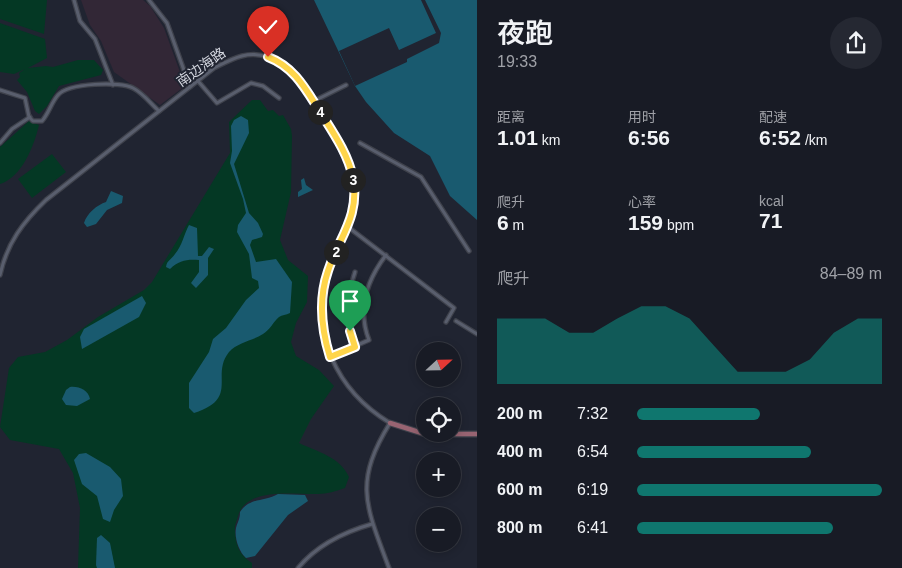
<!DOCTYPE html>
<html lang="zh">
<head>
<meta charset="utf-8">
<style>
  body { margin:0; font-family:Helvetica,"Noto Sans SC",sans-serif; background:#252832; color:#f1f3f6; height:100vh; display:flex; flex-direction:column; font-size:19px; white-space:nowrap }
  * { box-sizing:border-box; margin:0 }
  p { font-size:16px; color:#9fa1a7 }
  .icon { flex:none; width:28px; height:28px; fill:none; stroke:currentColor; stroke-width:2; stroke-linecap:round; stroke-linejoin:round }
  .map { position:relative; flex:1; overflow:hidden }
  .sheet { display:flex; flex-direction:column; background:#181b25; width:425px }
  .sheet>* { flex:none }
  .needle { width:32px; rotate:68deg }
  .buttons { position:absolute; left:416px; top:342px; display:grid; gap:10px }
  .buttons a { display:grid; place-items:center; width:45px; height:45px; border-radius:50%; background:#181b25; box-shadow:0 2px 8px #0003,0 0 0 1px #363942; font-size:25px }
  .pin { position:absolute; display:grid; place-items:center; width:42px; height:42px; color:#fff; margin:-51px -21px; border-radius:50% 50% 50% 0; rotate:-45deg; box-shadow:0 0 5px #0007 }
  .pin .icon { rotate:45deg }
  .km { position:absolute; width:25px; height:25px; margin:-12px; border-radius:50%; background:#222; color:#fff; font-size:14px; line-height:25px; text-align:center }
  .round { display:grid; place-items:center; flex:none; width:52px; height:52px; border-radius:26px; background:#252832 }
  .overview { display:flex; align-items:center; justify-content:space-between; height:85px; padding:0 20px }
  h1 { font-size:28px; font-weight:600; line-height:38px }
  .figures { display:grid; grid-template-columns:repeat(3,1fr); gap:8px; height:85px; padding:5px 20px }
  .figures div { display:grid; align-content:center }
  .figures b { font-size:21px; font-weight:600 }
  .figures small { font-size:14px; font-weight:400 }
  .figures p { font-size:14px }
  .chart { height:140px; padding:10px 20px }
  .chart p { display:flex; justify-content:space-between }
  .chart svg { width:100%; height:90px; margin-top:5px; fill:#0f766e; opacity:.7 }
  ul { padding:0 20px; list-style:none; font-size:16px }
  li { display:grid; grid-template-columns:80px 60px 1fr; align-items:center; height:38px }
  li i { height:12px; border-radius:6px; background:#0f766e }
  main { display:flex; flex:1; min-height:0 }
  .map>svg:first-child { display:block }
</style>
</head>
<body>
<main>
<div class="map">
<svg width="477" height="568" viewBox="0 0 477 568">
  <rect width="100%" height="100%" fill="#202431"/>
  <!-- commercial -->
  <polygon fill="#322736" points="81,0 143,0 150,6 164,28 185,86 160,105 114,72 101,41 90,25"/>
  <!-- green -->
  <g fill="#043824">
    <polygon points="0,0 47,0 44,34 0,19"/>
    <polygon points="0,23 45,39 47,58 28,68 46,66 53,67 78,60 94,60 103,70 101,75 59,86 47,106 39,114 35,111 27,92 17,80 20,77 19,73 25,69 14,74 0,72"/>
    <path d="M252 100H260L268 111 273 110 279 116 283 115 291 129 292 136 291 192 280 240 288 260 308 276 307 302 296 323 291 342 296 356 319 370 334 386 311 419 299 443C318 452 340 457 349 477L345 488C336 491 327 494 318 494 295 495 247 486 238 516 237 521 234 525 235 531 236 546 239 554 252 563V568H78L80 508 73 473 59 449 10 440 0 427 9 368 18 357 45 352 67 340 98 317 144 290 152 282 230 153 229 122Z"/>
    <path d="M29 121 39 125C34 146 22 177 0 184V147Z"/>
    <polygon points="52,154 66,172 32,198 18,179"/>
  </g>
  <!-- water -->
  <g fill="#195a6f">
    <polygon points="314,0 477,0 477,220 450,196 430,156 394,133 366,102 355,86"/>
    <path d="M241 116 248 120 249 133 234 164 249 213 258 223 263 234 262 237 252 240 250 245 256 262 276 259 292 282 290 313C286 315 282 315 279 317 273 322 270 330 263 334 252 341 238 342 229 352 210 376 240 398 194 413L189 408V383L209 352 213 339 226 328 246 300 259 288 258 281 252 278 249 254 237 232 238 225 246 213 243 199 230 163 232 151 231 126 234 120Z"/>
    <polygon points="304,178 306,185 313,190 298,197 298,192 302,189 301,180"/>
    <path d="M111 191 123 196 122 203 107 210 96 224 87 227 84 223C87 213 97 205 106 202Z"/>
    <path d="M189 225 197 228 198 256H202L209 247 214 249 208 258V275L196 288 191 283 199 272V260C188 259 179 260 170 269L166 267C167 260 171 260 175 254 182 246 184 234 189 225Z"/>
    <polygon points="142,296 146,303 139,317 82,349 80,337 84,329"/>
    <path d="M70 387C79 386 88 390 90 399L77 406 66 405 62 399 66 390Z"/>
    <polygon points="86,453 110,467 121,479 123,496 114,510 110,522 103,519 97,496 82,484 74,460 79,454"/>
    <path d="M278 494 305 495 308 501 288 515 255 556 246 558C239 552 234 537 236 528 238 521 240 519 240 512 250 497 265 502 278 494Z"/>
    <polygon points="101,535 110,543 115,568 97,568 96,565 97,538"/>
  </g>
  <!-- pier -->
  <polygon fill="#202431" points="421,0 425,0 441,33 439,43 407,59 407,62 355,86 339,51 389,28 399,50 436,33"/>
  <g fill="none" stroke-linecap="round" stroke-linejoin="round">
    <defs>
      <g id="minor">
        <polyline points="74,0 80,21 95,39 113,85"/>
        <polyline points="149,0 167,23 190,87"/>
        <polyline points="198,81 217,103 251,83 263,86 279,98"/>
        <path d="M0 90 25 98 29 117 33 121H42C49 113 51 103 58 95 68 83 121 81 133 88 143 93 151 104 159 111"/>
        <polyline points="314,101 346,85"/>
        <polyline points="0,143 12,129 30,117"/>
        <polyline points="360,143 421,177 469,251"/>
        <polyline points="348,227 454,308 446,322"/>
        <path d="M355 272C346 298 346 321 355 347"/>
        <path d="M0 275C7 243 23 222 46 200L214 68C232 59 247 50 268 57 273 58 280 61 285 64 303 76 343 145 350 166 352 174 353 181 354 189 356 221 337 242 328 271 308 332 337 391 390 423 353 483 366 506 389 568"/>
        <polyline points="456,321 477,334"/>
        <path d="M330 357 369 340C357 309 367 280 386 255"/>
        <path d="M298 568C317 545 344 532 372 524"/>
      </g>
      <g id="major">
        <polyline points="390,423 425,434"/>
        <polyline points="426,434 477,434"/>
      </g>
    </defs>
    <!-- minor casing -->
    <use href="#minor" stroke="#3f424c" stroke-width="5.5"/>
    <!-- major casing -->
    <use href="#major" stroke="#3f424c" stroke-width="7"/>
    <!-- minor -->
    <use href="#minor" stroke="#595e6d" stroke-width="3"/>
    <!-- major -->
    <use href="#major" stroke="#986472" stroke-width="4.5"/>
  </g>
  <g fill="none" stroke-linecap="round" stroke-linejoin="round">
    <defs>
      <path id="route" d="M268 57C294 67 305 88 319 110 332 131 348 153 353 178 360 217 339 237 328 271 318 300 321 328 330 357L355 347 350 331"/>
    </defs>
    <!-- route casing -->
    <use href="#route" stroke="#fff" stroke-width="10"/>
    <!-- route -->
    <use href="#route" stroke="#ffd54a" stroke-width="6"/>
  </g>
  <g text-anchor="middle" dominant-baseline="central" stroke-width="4" stroke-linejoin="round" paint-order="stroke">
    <!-- street labels -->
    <g font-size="14" fill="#d4d7e0" stroke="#202431">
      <text transform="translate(201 67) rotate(-35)">南边海路</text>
    </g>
  </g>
</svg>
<div class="buttons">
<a><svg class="needle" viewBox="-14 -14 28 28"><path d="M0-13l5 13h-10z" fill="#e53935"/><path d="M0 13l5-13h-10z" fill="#9fa1a7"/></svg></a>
<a><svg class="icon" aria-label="locate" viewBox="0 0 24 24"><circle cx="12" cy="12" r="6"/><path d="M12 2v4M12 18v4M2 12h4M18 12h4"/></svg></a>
<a>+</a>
<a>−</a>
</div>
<div class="pin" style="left:350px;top:331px;background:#1e9e55"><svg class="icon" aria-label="arrive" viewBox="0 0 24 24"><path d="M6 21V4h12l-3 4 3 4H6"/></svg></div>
<div class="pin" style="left:268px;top:57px;background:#d93025"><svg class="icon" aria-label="check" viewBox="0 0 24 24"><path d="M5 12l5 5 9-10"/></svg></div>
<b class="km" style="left:336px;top:252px">2</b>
<b class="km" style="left:353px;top:180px">3</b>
<b class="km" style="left:320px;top:112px">4</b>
</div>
<section class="sheet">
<div class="overview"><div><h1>夜跑</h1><p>19:33</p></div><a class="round"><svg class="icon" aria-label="share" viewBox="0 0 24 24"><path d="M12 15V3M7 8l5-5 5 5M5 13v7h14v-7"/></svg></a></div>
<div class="figures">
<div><p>距离</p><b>1.01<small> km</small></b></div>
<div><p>用时</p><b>6:56</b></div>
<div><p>配速</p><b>6:52<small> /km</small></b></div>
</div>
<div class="figures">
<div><p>爬升</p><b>6<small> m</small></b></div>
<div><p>心率</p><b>159<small> bpm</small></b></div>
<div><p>kcal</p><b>71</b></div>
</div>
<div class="chart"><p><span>爬升</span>84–89 m</p>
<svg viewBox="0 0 160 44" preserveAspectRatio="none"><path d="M0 44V12L10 12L20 12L30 19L40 19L50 12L60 6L70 6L80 12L90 25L100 38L110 38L120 38L130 32L140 19L150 12L160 12V44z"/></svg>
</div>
<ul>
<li><b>200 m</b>7:32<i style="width:50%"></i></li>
<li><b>400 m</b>6:54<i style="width:71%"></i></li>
<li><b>600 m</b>6:19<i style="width:100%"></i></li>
<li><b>800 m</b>6:41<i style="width:80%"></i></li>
</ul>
</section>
</main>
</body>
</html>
